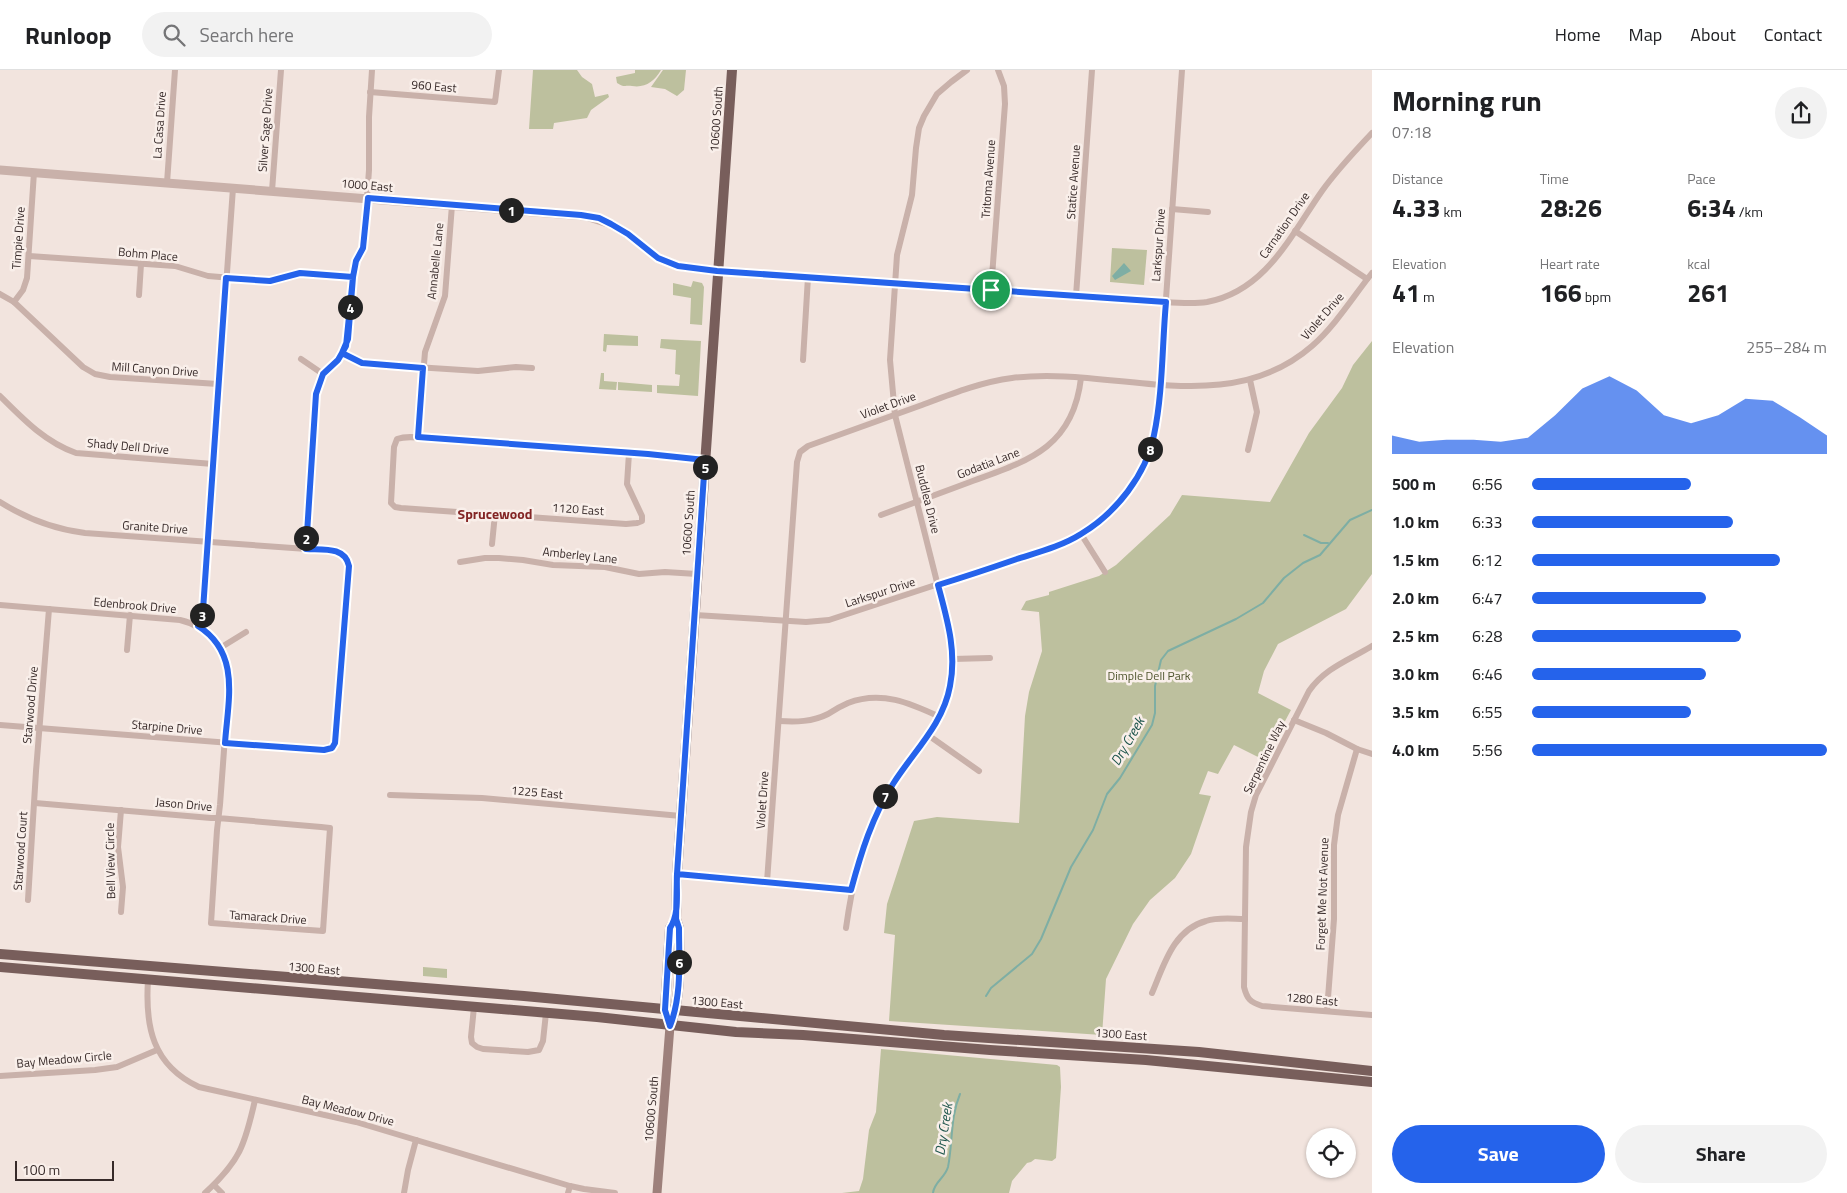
<!DOCTYPE html>
<html lang="en">
<head>
<meta charset="utf-8">
<style>
  body { margin:0; font-family:"Titillium Web",sans-serif; background:#f2f2f2; color:#202124; height:100vh; display:flex; flex-direction:column; font-size:19px; white-space:nowrap }
  * { box-sizing:border-box; margin:0 }
  p { font-size:16px; color:#757577 }
  .icon { flex:none; width:28px; height:28px; fill:none; stroke:currentColor; stroke-width:2; stroke-linecap:round; stroke-linejoin:round }
  .map { position:relative; flex:1; overflow:hidden }
  .drawer { display:flex; flex-direction:column; background:#fff; width:475px }
  .drawer>* { flex:none }
  .fabs { position:absolute; left:1306px; top:1058px; display:grid; gap:10px }
  .fabs a { display:grid; place-items:center; width:50px; height:50px; border-radius:50%; background:#fff; box-shadow:0 1px 4px #0004; font-size:25px }
  .scale { position:absolute; left:15px; bottom:12px; width:99px; box-sizing:border-box; padding-left:5px; border:2px solid #372a29; border-top:0; font-size:14px; line-height:18px; white-space:nowrap; color:#372a29; -webkit-text-stroke:4px #f9efea; paint-order:stroke }
  .pin { position:absolute; display:grid; place-items:center; width:42px; height:42px; color:#fff; margin:-21px; border:2px solid #fff; border-radius:50%; box-shadow:0 1px 5px #0007 }
  .km { position:absolute; width:25px; height:25px; margin:-12px; border-radius:50%; background:#222; color:#fff; font-size:14px; line-height:25px; text-align:center }
  .round { display:grid; place-items:center; flex:none; width:52px; height:52px; border-radius:26px; background:#f2f2f2 }
  .head { display:flex; align-items:center; justify-content:space-between; height:85px; padding:0 20px }
  h1 { font-size:28px; font-weight:700; line-height:38px }
  .figures { display:grid; grid-template-columns:repeat(3,1fr); gap:8px; height:85px; padding:5px 20px }
  .figures div { display:grid; align-content:center }
  .figures b { font-size:25px; font-weight:700 }
  .figures small { font-size:14px; font-weight:400 }
  .figures p { font-size:14px }
  .chart { height:140px; padding:10px 20px }
  .chart p { display:flex; justify-content:space-between }
  .chart svg { width:100%; height:90px; margin-top:5px; fill:#2563eb; opacity:.7 }
  .button { display:flex; gap:10px; margin-top:auto; padding:10px 20px }
  .button a { flex:1; height:58px; border-radius:30px; background:#2563eb; color:#fff; font-size:20px; font-weight:700; line-height:58px; text-align:center }
  .button a+a { background:#f2f2f2; color:#202124 }
  ul { padding:0 20px; list-style:none; font-size:16px }
  li { display:grid; grid-template-columns:80px 60px 1fr; align-items:center; height:38px }
  li i { height:12px; border-radius:6px; background:#2563eb }
  header { display:flex; align-items:center; gap:30px; box-sizing:border-box; height:70px; padding:0 25px; background:#fff; border-bottom:1px solid #e0e0e0 }
  header strong { font-size:24px }
  nav { display:flex; gap:28px; margin-inline-start:auto; font-size:18px }
  .search { width:350px; height:45px; background:#f2f2f2; display:flex; align-items:center; gap:12px; box-sizing:border-box; padding:0 18px; border-radius:28px; color:#757577; font-size:19px }
  main { display:flex; flex:1; min-height:0 }
  .map>svg:first-child { display:block }
</style>
</head>
<body>
<header>
<strong>Runloop</strong>
<div class="search"><svg class="icon" aria-label="search" viewBox="0 0 24 24"><circle cx="10" cy="10" r="6"/><path d="M15 15l6 6"/></svg>Search here</div>
<nav><a>Home</a><a>Map</a><a>About</a><a>Contact</a></nav>
</header>
<main>
<div class="map">
<svg width="1372" height="1123" viewBox="0 0 1372 1123">
  <rect width="100%" height="100%" fill="#f2e4de"/>
  <!-- green -->
  <g fill="#bdc09e">
    <polygon points="533,0 577,0 582,7 592,14 595,27 608,24 609,27 591,40 587,48 554,53 553,59 529,59"/>
    <path d="M635 0H661C654 12 645 18 632 16 624 15 625 18 617 13L616 7 635 3Z"/>
    <polygon points="663,0 686,0 684,20 677,26 665,19 651,17"/>
    <polygon points="1112,178 1147,180 1144,215 1110,212"/>
    <polygon points="693,211 702,213 704,217 702,255 690,254 691,228 673,225 673,213 691,217"/>
    <polygon points="604,264 638,266 638,276 607,275 606,282 603,281"/>
    <polygon points="661,269 701,271 698,326 657,323 657,315 679,316 680,305 675,304 676,280 660,278"/>
    <polygon points="1372,271 1372,504 1346,539 1278,574 1264,601 1258,623 1291,640 1264,690 1234,675 1218,704 1208,701 1199,724 1211,726 1191,784 1175,808 1150,830 1133,854 1106,909 1102,965 889,951 895,865 884,863 887,834 914,751 937,747 1019,753 1025,646 1029,622 1042,581 1039,542 1021,540 1026,531 1049,525 1049,522 1099,506 1116,495 1170,445 1182,425 1270,432 1309,363 1342,318 1353,295"/>
    <polygon points="601,303 604,303 604,311 617,312 616,320 599,319"/>
    <polygon points="618,312 652,315 652,322 618,320"/>
    <polygon points="423,897 447,899 447,908 423,906"/>
    <polygon points="881,979 1057,995 1060,997 1061,1017 1056,1088 1052,1091 1035,1089 1031,1092 1027,1093 1012,1111 1009,1123 842,1123 859,1121 863,1109 869,1060 876,1042"/>
  </g>
  <!-- water -->
  <polygon fill="#7eaea4" points="1124,193 1131,201 1115,210 1112,206"/>
  <g fill="none" stroke-linecap="round" stroke-linejoin="round">
    <!-- stream -->
    <g stroke="#7eaea4" stroke-width="2">
      <polyline points="1304,465 1321,473 1328,473"/>
      <polyline points="986,926 991,918 1032,884 1041,869 1071,797 1093,760 1107,724 1120,708 1152,655 1155,643 1155,616 1161,590 1168,581 1236,549 1263,533 1284,508 1303,493 1320,485 1350,450 1372,440"/>
      <path d="M933 1123C934 1112 945 1108 948 1097 953 1072 950 1048 960 1024"/>
    </g>
    <!-- minor -->
    <g stroke="#c9b1aa" stroke-width="6">
      <polyline points="370,22 495,32 499,0"/>
      <polyline points="167,113 175,0"/>
      <polyline points="272,121 281,0"/>
      <polyline points="1172,139 1208,142"/>
      <polyline points="1295,161 1367,209"/>
      <polyline points="29,186 175,196 208,206 269,211 300,203 353,207"/>
      <path d="M717 201 1165 232C1179 233 1194 234 1207 232 1266 221 1291 165 1322 121 1337 100 1354 82 1372 63"/>
      <polyline points="991,220 1005,34 1004,16 998,0"/>
      <polyline points="0,224 14,232 83,297 95,304 110,307 218,314"/>
      <polyline points="139,225 141,194"/>
      <polyline points="1076,226 1092,0"/>
      <polyline points="14,232 23,220 27,208 34,102"/>
      <polyline points="342,283 356,291 369,294 478,301 516,297 532,298"/>
      <polyline points="301,289 323,304"/>
      <polyline points="803,290 808,207"/>
      <path d="M0 326C23 349 45 372 76 383L213 394"/>
      <polyline points="418,367 425,282 445,226 452,135"/>
      <polyline points="1248,380 1257,342 1250,310"/>
      <path d="M629 383 627 414 642 446V451L637 453 626 454 401 438 395 437 391 433 394 377 397 369C408 365 421 368 432 369L649 384 705 390"/>
      <path d="M0 432C27 449 53 459 85 463L335 481 344 485 349 496 336 670 333 679 320 680 0 655"/>
      <path d="M881 445C910 434 940 423 970 412 1028 391 1073 378 1081 308"/>
      <polyline points="1081,464 1105,502"/>
      <polyline points="492,474 495,444"/>
      <path d="M305 479 318 317C323 300 340 292 346 276 353 257 350 226 353 206 354 193 362 182 364 169L369 100V47L372 0"/>
      <polyline points="460,492 485,488 499,488 523,490 553,495 605,497 639,504 665,502 697,504"/>
      <path d="M0 535 180 550C210 557 229 581 229 612L220 735 217 760 211 853 323 861 330 758 321 757 218 748H211L35 733"/>
      <path d="M695 545 806 552 829 550 1066 472C1121 443 1147 404 1158 343L1182 0"/>
      <polyline points="198,556 203,540 233,118"/>
      <path d="M1372 576C1349 590 1325 598 1309 621L1256 725 1251 742 1246 777 1244 917C1247 929 1250 932 1262 936L1372 945"/>
      <polyline points="220,578 246,562"/>
      <polyline points="127,580 130,545"/>
      <polyline points="953,589 990,588"/>
      <polyline points="1294,650 1326,663 1357,679 1372,684"/>
      <path d="M779 651C796 652 812 652 828 644 834 640 841 636 848 633 881 620 910 633 940 647"/>
      <polyline points="928,665 979,701"/>
      <polyline points="390,725 482,728 681,746"/>
      <polyline points="121,740 118,777 123,817 121,842"/>
      <polyline points="677,804 851,820"/>
      <path d="M767 812 797 392 800 382 808 376C846 362 884 349 922 335 951 324 981 312 1012 308 1112 295 1226 351 1312 276 1335 256 1353 227 1372 203"/>
      <polyline points="28,830 36,701 49,539"/>
      <path d="M846 858C852 815 861 774 881 734 895 705 918 683 935 656 952 629 956 595 950 564L895 345 890 290 897 185 912 125 916 78 919 58 924 46 937 24 951 12 967 0"/>
      <path d="M148 910C145 956 152 995 199 1017L356 1052 570 1116 584 1119 615 1123"/>
      <path d="M1152 923C1164 895 1173 860 1206 851 1218 847 1232 849 1245 849"/>
      <polyline points="474,937 471,967 472,973 477,977 483,979 528,982 539,980 543,971 546,943"/>
      <polyline points="1327,941 1334,849 1334,775 1338,745 1357,679"/>
      <polyline points="0,1006 95,1000 117,997 157,980"/>
      <polyline points="214,1115 222,1123"/>
      <path d="M205 1123C240 1091 245 1075 255 1030"/>
      <polyline points="404,1123 408,1100 416,1070"/>
      <polyline points="568,1123 570,1116"/>
    </g>
    <!-- tertiary -->
    <polyline stroke="#c9b1aa" stroke-width="9" points="0,100 586,146 611,154 628,164 658,188 678,196 717,201"/>
    <!-- secondary -->
    <polyline stroke="#9d807b" stroke-width="9" points="657,1123 670,956"/>
    <!-- primary -->
    <g stroke="#785e5b" stroke-width="10">
      <polyline points="0,884 524,926 944,965 1199,982 1372,1001"/>
      <polyline points="0,897 597,947 736,962 803,965 990,980 1146,990 1372,1012"/>
      <polyline points="667,946 665,939 670,858 676,849"/>
      <path d="M670 956C682 925 679 890 679 858L676 849 677 804 732 0"/>
    </g>
  </g>
  <g fill="none" stroke-linecap="round" stroke-linejoin="round">
    <defs>
      <path id="route" d="M991 220 717 201 678 196 658 188 628 164 611 154 599 148 581 145 368 128 363 178 356 191 353 207 346 276 338 290 323 304 316 324 306 479C322 480 345 476 349 496L335 673 332 678 324 680 225 673C228 630 241 583 198 556L203 540 226 208 270 211 300 203 353 207 348 269 342 283 362 293 423 298 418 367 648 384 705 390 677 804 676 849 679 858C679 890 682 925 670 956L665 940 670 858C680 843 676 822 677 804L851 820C861 783 872 747 893 714 913 682 943 655 950 616 957 581 947 549 938 515 964 507 991 498 1017 489 1039 482 1062 476 1081 464 1116 443 1146 405 1154 365 1163 322 1162 276 1166 232L991 220"/>
    </defs>
    <!-- route casing -->
    <use href="#route" stroke="#fff" stroke-width="10"/>
    <!-- route -->
    <use href="#route" stroke="#2563eb" stroke-width="6"/>
  </g>
  <g text-anchor="middle" dominant-baseline="central" stroke-width="5" stroke-linejoin="round" paint-order="stroke">
    <!-- street labels -->
    <g font-size="12" fill="#372a29" stroke="#f9efea">
      <text transform="translate(434 16) rotate(5)">960 East</text>
      <text transform="translate(716 49) rotate(-86)">10600 South</text>
      <text transform="translate(159 55) rotate(-86)">La Casa Drive</text>
      <text transform="translate(265 60) rotate(-86)">Silver Sage Drive</text>
      <text transform="translate(988 109) rotate(-86)">Tritoma Avenue</text>
      <text transform="translate(1073 112) rotate(-86)">Statice Avenue</text>
      <text transform="translate(367 115) rotate(5)">1000 East</text>
      <text transform="translate(1284 155) rotate(-55)">Carnation Drive</text>
      <text transform="translate(18 168) rotate(-86)">Timpie Drive</text>
      <text transform="translate(1158 175) rotate(-86)">Larkspur Drive</text>
      <text transform="translate(148 184) rotate(5)">Bohm Place</text>
      <text transform="translate(435 191) rotate(-84)">Annabelle Lane</text>
      <text transform="translate(1322 246) rotate(-49)">Violet Drive</text>
      <text transform="translate(155 299) rotate(4)">Mill Canyon Drive</text>
      <text transform="translate(888 335) rotate(-20)">Violet Drive</text>
      <text transform="translate(128 376) rotate(5)">Shady Dell Drive</text>
      <text transform="translate(988 393) rotate(-21)">Godatia Lane</text>
      <text transform="translate(928 429) rotate(76)">Buddlea Drive</text>
      <text transform="translate(578 439) rotate(4)">1120 East</text>
      <text transform="translate(688 453) rotate(-86)">10600 South</text>
      <text transform="translate(155 457) rotate(4)">Granite Drive</text>
      <text transform="translate(580 485) rotate(6)">Amberley Lane</text>
      <text transform="translate(880 522) rotate(-18)">Larkspur Drive</text>
      <text transform="translate(135 535) rotate(5)">Edenbrook Drive</text>
      <text transform="translate(30 635) rotate(-85)">Starwood Drive</text>
      <text transform="translate(167 657) rotate(5)">Starpine Drive</text>
      <text transform="translate(1264 687) rotate(-64)">Serpentine Way</text>
      <text transform="translate(537 722) rotate(5)">1225 East</text>
      <text transform="translate(762 730) rotate(-86)">Violet Drive</text>
      <text transform="translate(184 734) rotate(5)">Jason Drive</text>
      <text transform="translate(20 781) rotate(-86)">Starwood Court</text>
      <text transform="translate(110 791) rotate(-91)">Bell View Circle</text>
      <text transform="translate(1322 824) rotate(-88)">Forget Me Not Avenue</text>
      <text transform="translate(268 847) rotate(4)">Tamarack Drive</text>
      <text transform="translate(314 898) rotate(5)">1300 East</text>
      <text transform="translate(1312 929) rotate(5)">1280 East</text>
      <text transform="translate(717 932) rotate(5)">1300 East</text>
      <text transform="translate(1121 964) rotate(4)">1300 East</text>
      <text transform="translate(64 989) rotate(-5)">Bay Meadow Circle</text>
      <text transform="translate(651 1039) rotate(-85)">10600 South</text>
      <text transform="translate(348 1040) rotate(14)">Bay Meadow Drive</text>
    </g>
    <!-- park labels -->
    <g font-size="12" fill="#4f552e" stroke="#f9efea">
      <text x="1149" y="605">Dimple Dell Park</text>
    </g>
    <!-- neighbourhood labels -->
    <g font-size="14" font-weight="bold" fill="#832525" stroke="#f9efea">
      <text x="495" y="443">Sprucewood</text>
    </g>
    <!-- water labels -->
    <g font-size="14" font-style="italic" fill="#20574e" stroke="#f9efea">
      <text transform="translate(1127 671) rotate(-60)">Dry Creek</text>
      <text transform="translate(943 1059) rotate(-81)">Dry Creek</text>
    </g>
  </g>
</svg>
<div class="fabs">
<a><svg class="icon" aria-label="locate" viewBox="0 0 24 24"><circle cx="12" cy="12" r="6"/><path d="M12 2v4M12 18v4M2 12h4M18 12h4"/></svg></a>
</div>
<div class="scale">100 m</div>
<div class="pin" style="left:991px;top:220px;background:#1e9e55"><svg class="icon" aria-label="arrive" viewBox="0 0 24 24"><path d="M6 21V4h12l-3 4 3 4H6"/></svg></div>
<b class="km" style="left:511px;top:140px">1</b>
<b class="km" style="left:306px;top:468px">2</b>
<b class="km" style="left:202px;top:545px">3</b>
<b class="km" style="left:350px;top:237px">4</b>
<b class="km" style="left:705px;top:397px">5</b>
<b class="km" style="left:679px;top:892px">6</b>
<b class="km" style="left:885px;top:726px">7</b>
<b class="km" style="left:1150px;top:379px">8</b>
</div>
<section class="drawer">
<div class="head"><div><h1>Morning run</h1><p>07:18</p></div><a class="round"><svg class="icon" aria-label="share" viewBox="0 0 24 24"><path d="M12 15V3M7 8l5-5 5 5M5 13v7h14v-7"/></svg></a></div>
<div class="figures">
<div><p>Distance</p><b>4.33<small> km</small></b></div>
<div><p>Time</p><b>28:26</b></div>
<div><p>Pace</p><b>6:34<small> /km</small></b></div>
</div>
<div class="figures">
<div><p>Elevation</p><b>41<small> m</small></b></div>
<div><p>Heart rate</p><b>166<small> bpm</small></b></div>
<div><p>kcal</p><b>261</b></div>
</div>
<div class="chart"><p><span>Elevation</span>255–284 m</p>
<svg viewBox="0 0 160 44" preserveAspectRatio="none"><path d="M0 44V35L10 38L20 37L30 37L40 38L50 36L60 25L70 12L80 6L90 13L100 25L110 29L120 25L130 17L140 18L150 26L160 35V44z"/></svg>
</div>
<ul>
<li><b>500 m</b>6:56<i style="width:54%"></i></li>
<li><b>1.0 km</b>6:33<i style="width:68%"></i></li>
<li><b>1.5 km</b>6:12<i style="width:84%"></i></li>
<li><b>2.0 km</b>6:47<i style="width:59%"></i></li>
<li><b>2.5 km</b>6:28<i style="width:71%"></i></li>
<li><b>3.0 km</b>6:46<i style="width:59%"></i></li>
<li><b>3.5 km</b>6:55<i style="width:54%"></i></li>
<li><b>4.0 km</b>5:56<i style="width:100%"></i></li>
</ul>
<div class="button"><a>Save</a><a>Share</a></div>
</section>
</main>
</body>
</html>
